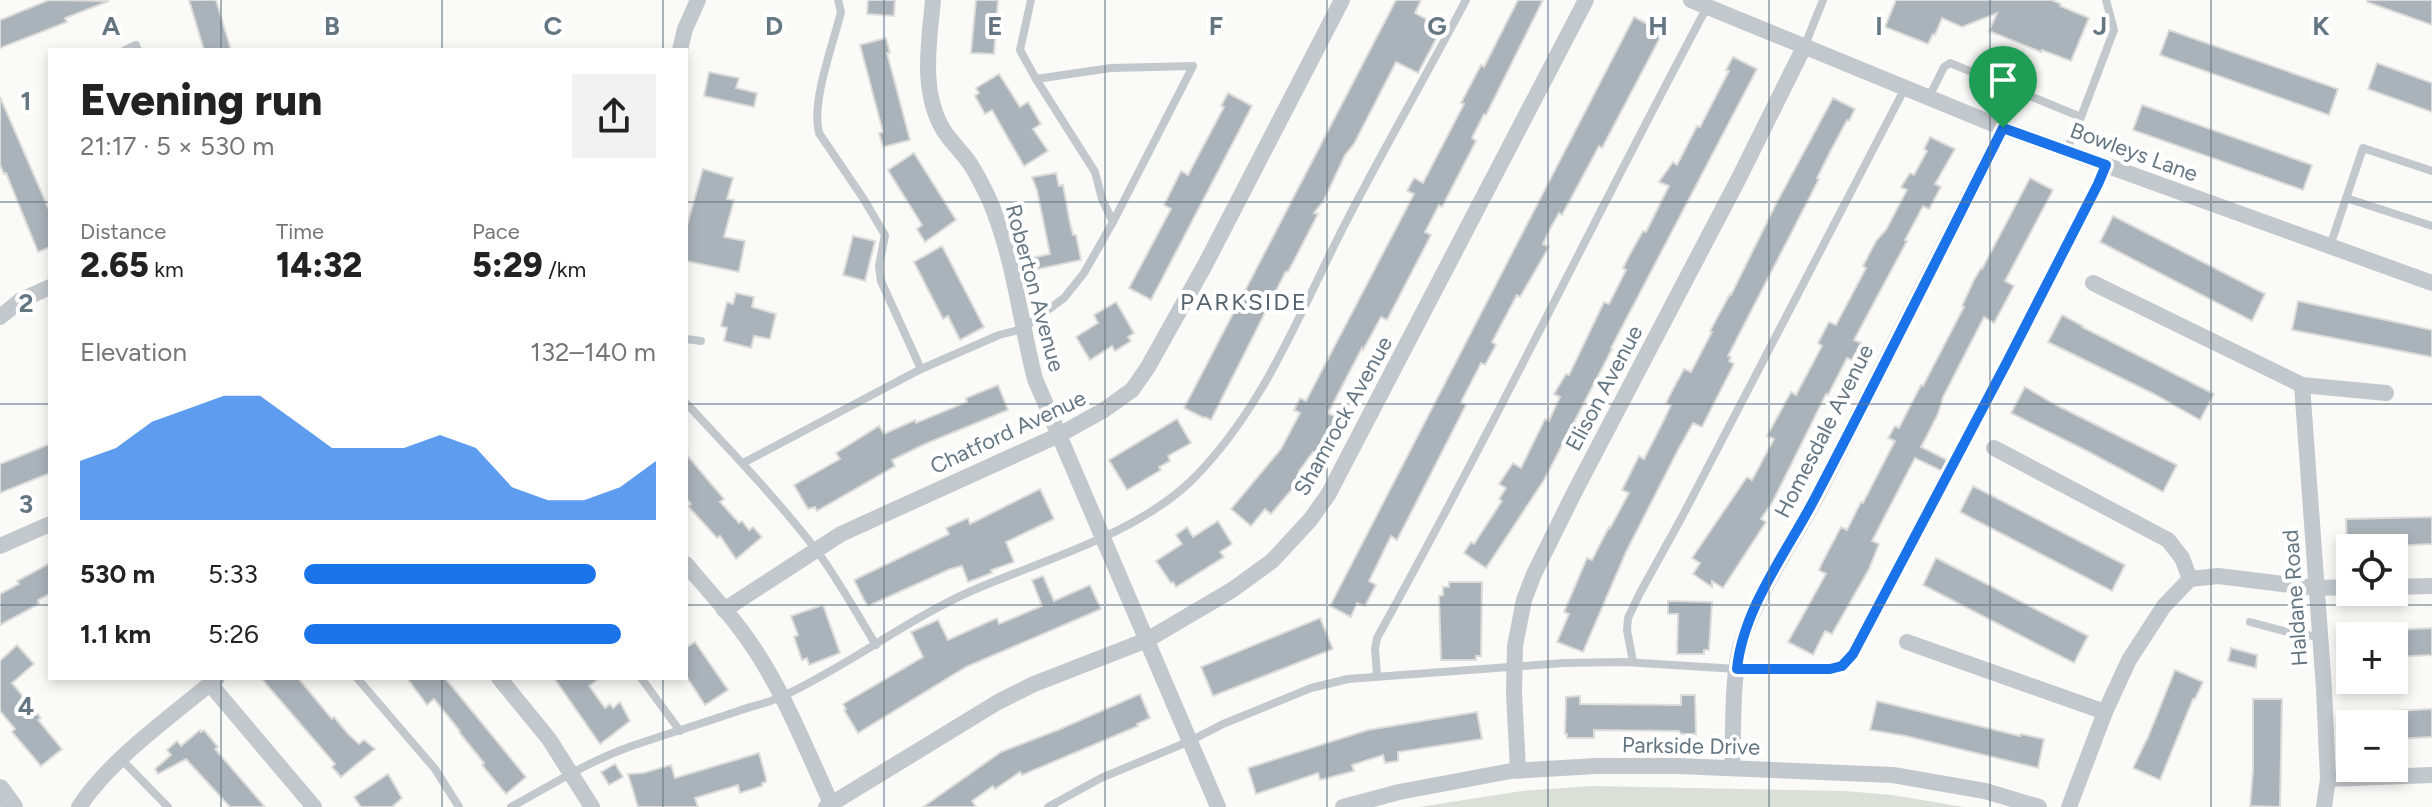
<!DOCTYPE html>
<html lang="en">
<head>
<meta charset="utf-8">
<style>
  body { margin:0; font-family:Figtree,sans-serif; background:#f2f2f2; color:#222; height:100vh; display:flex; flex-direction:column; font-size:30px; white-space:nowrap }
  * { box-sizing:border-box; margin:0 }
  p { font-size:26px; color:#767676 }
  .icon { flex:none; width:44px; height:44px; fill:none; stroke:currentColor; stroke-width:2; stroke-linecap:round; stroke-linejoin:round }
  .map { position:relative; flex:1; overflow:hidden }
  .details { position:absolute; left:48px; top:48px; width:640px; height:632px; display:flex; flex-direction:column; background:#fff; border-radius:0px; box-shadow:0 4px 12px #0003 }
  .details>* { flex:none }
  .fabs { position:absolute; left:2336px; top:534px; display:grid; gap:16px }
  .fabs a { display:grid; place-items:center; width:72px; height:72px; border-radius:0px; background:#fff; box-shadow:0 4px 12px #0003; font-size:40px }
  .pin { position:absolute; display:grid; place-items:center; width:68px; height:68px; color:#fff; margin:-82px -34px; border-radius:50% 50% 50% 0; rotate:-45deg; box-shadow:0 0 8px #0007 }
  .pin .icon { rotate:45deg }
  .round { display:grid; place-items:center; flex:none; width:84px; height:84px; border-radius:0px; background:#f2f2f2 }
  .summary { display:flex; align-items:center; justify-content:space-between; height:136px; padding:0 32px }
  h1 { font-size:44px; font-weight:800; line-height:60px }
  .metrics { display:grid; grid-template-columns:repeat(3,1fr); gap:12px; height:136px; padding:8px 32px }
  .metrics div { display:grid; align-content:center }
  .metrics b { font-size:34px; font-weight:800 }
  .metrics small { font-size:22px; font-weight:400 }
  .metrics p { font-size:22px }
  .chart { height:224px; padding:16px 32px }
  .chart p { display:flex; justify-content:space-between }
  .chart svg { width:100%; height:144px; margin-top:8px; fill:#1a73e8; opacity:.7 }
  ul { padding:0 32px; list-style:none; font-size:26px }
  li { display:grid; grid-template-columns:128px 96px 1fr; align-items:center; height:60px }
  li i { height:20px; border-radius:10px; background:#1a73e8 }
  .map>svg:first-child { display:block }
</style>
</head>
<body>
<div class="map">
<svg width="2432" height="807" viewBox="0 0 2432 807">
  <rect width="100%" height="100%" fill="#fafaf8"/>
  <!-- green -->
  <polygon fill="#dadfd7" points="1592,786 1845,791 1892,795 1964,807 1419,807 1522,791"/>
  <!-- building -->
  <g fill="#aab3b9" stroke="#dcdcda" stroke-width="2">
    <polygon points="49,0 109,1 65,18 67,22 0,48 0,20"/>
    <polygon points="189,0 216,0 231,50 204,50"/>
    <polygon points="868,0 895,0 894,16 867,14"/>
    <polygon points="976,0 998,0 994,54 971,53"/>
    <polygon points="1396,0 1421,0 1415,13 1442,28 1418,73 1396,62 1354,144 1345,155 1324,200 1314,213 1318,214 1288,272 1286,271 1211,420 1205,417 1204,418 1184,408"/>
    <polygon points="1518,0 1543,0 1486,115 1484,114 1472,138 1476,141 1442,207 1439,205 1425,232 1431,235 1387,320 1381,317 1363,350 1362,348 1328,413 1336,417 1317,454 1313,452 1299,471 1304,475 1271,514 1265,509 1251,526 1231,509 1281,449 1300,413 1294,410 1300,398 1306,401 1414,194 1407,191 1414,178 1423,183 1464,104 1461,103 1481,65 1484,67"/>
    <polygon points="1896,0 2052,0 2061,4 2060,6 2089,18 2071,61 2042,50 2041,52 1989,31 1997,13 1962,27 1942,18 1935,35 1933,34 1928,44 1885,27"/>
    <polygon points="2368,0 2432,0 2432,25 2367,2"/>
    <polygon points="1634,17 1663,32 1602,148 1599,146 1562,215 1559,213 1550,229 1543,244 1549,247 1520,297 1517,295 1492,342 1496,345 1485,365 1481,363 1461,402 1466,405 1397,540 1391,536 1369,581 1376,585 1365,606 1357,603 1351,617 1330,606"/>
    <polygon points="2169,30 2338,89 2329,115 2160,55"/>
    <polygon points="886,38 890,53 887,53 910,140 883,147 879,133 883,132 860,45"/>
    <polygon points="1733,57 1757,69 1611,348 1612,349 1544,480 1486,568 1464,553 1471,542 1474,544 1502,501 1499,499 1506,488 1499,484 1513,463 1521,468 1545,419 1549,421 1560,397 1554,394 1566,374 1569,375 1604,302 1609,304 1626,270 1623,268 1629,256 1643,231 1646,232 1669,186 1659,182 1673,162 1677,165 1697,126 1700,127 1729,71 1726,70"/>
    <polygon points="2377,63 2432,83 2432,112 2368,89"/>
    <polygon points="709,72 739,78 736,88 757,93 754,107 704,96"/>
    <polygon points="999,74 1020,107 1028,102 1041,124 1033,129 1048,151 1024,166 992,110 985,114 975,96 979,93 976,88"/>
    <polygon points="1228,93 1252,106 1151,300 1129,288 1171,209 1164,205 1181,171 1188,175 1224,107 1221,106"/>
    <polygon points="0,97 50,212 50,247 38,252 6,173 4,174 0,165"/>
    <polygon points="1833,98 1855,109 1849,121 1847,120 1829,154 1817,178 1819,179 1728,356 1731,357 1729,361 1734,364 1702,427 1693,423 1679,448 1626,552 1583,652 1557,642 1569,614 1564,612 1587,558 1592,560 1609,527 1610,528 1629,493 1622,490 1639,456 1644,459 1663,422 1671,405 1666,403 1672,391 1684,369 1691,372 1712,332 1710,331 1730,294 1731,295 1777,202"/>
    <polygon points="2142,105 2312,165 2303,190 2133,130"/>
    <polygon points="1930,137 1955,149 1935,184 1941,187 1929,209 1923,206 1905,240 1907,241 1854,340 1861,343 1852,360 1847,358 1828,395 1826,394 1773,501 1761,519 1766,522 1723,588 1712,581 1712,587 1693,574 1700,563 1692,558 1747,477 1752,480 1774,439 1767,436 1791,392 1796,395 1822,346 1818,343 1829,322 1836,325 1866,268 1863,266 1876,241 1886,230 1907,190 1901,187 1910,173 1914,175 1927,151 1924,149"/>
    <polygon points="914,153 956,220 925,242 917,229 922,225 888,170"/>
    <polygon points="703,169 733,178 727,199 734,200 724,237 745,241 739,272 686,261 686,229"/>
    <polygon points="1056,173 1059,186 1063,185 1070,223 1073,235 1076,235 1081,260 1024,272 1022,260 1050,254 1037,190 1032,177"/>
    <polygon points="2030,178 2053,190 2005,281 2014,286 1994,323 1984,317 1943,397 1938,414 1921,447 1947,460 1942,471 1915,458 1872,541 1879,544 1869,569 1832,634 1825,631 1813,655 1788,642 1826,574 1819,570 1822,563 1841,527 1847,530 1861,502 1863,503 1895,441 1888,438 1895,426 1899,428 1921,385 1923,386 1964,307 1962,306 1974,280 1981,268 1982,269"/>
    <polygon points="2113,216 2265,294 2252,321 2100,242"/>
    <polygon points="853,236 875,241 865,281 843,275"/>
    <polygon points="942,246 984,327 960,340 948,316 943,319 914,262"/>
    <polygon points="736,293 754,297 752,307 776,314 770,339 754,336 751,348 724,341 727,328 721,326 727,302 733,304"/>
    <polygon points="2298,301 2432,330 2432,357 2292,330"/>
    <polygon points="1116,302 1134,333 1128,337 1131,341 1115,351 1112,346 1090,360 1076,337 1098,323 1094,315"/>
    <polygon points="2062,315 2083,326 2082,327 2214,394 2200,420 2154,394 2048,342"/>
    <polygon points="998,385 1008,410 925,444 892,460 895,466 817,511 815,507 808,509 794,485 840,459 836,453 879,426 884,434 915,420 916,423 967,402 966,398"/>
    <polygon points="2025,387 2056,405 2177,465 2163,492 2091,453 2011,413"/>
    <polygon points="1177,419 1191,443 1168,456 1170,461 1159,467 1161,470 1127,490 1109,460"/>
    <polygon points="50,444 50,473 0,493 0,464"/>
    <polygon points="686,454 724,499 720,502 739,523 742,521 749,530 753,527 762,537 736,559 720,536 717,538 688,506 691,504 686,498"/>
    <polygon points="1973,486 2125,565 2112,591 1960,512"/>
    <polygon points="1040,489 1054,519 1006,542 1014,562 991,570 992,573 968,582 962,566 950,569 868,606 864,600 854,580 949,534 946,528 968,518 970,524"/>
    <polygon points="2432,517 2432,544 2347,548 2346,519"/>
    <polygon points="1218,521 1232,544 1220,552 1224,557 1176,587 1173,582 1171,583 1156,561 1182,544 1176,535 1187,527 1193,537"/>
    <polygon points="1936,558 2088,636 2074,663 1923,585"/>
    <polygon points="50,563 50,594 38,600 39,604 0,625 0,594 19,584 17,581"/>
    <polygon points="1043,576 1054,601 1090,585 1101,609 966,667 858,733 844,710 846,709 843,704 923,657 911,632 938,620 948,640 997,618 999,624 1042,606 1032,580"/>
    <polygon points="1449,582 1482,582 1481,656 1476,656 1476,660 1441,660 1439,596 1443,595 1443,587 1449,587"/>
    <polygon points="1668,601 1712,602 1709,650 1704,650 1704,654 1677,654 1678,614 1668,614"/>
    <polygon points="823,605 840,653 809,665 807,658 802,660 794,637 798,635 791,616"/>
    <polygon points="1320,618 1333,649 1213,696 1201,667"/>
    <polygon points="2432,628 2432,655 2394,657 2394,630"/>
    <polygon points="695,642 728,690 705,705 686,676 686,648"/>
    <polygon points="17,645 34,664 12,683 41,718 38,720 62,749 41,766 12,732 15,729 0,711 0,661"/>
    <polygon points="2231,648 2257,655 2256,668 2228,661"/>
    <polygon points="2175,670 2203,682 2195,699 2193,699 2160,780 2133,768 2148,737"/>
    <polygon points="261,678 298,678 332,719 334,717 348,734 359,744 364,740 375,749 341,777 332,767 335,764"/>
    <polygon points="407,678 445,678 526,777 506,794 482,765 484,763 459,732 460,731 434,699 427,705"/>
    <polygon points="554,678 600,678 589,686 605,708 610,704 613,708 620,702 630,721 600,744"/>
    <polygon points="1140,694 1150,718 1137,724 1138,726 1022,775 1020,772 995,789 993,786 972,801 976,807 923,807 1001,752 1058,730"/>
    <polygon points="1681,695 1695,695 1696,734 1681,734 1679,731 1594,730 1594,738 1567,738 1567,734 1565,734 1566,697 1580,696 1580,704 1681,705"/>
    <polygon points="2253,699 2282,699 2280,807 2250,806 2253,770"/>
    <polygon points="1877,701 2020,736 2021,734 2044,739 2038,768 1906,736 1870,730"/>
    <polygon points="2432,709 2432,737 2394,739 2394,711"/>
    <polygon points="1477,712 1482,739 1398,752 1398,761 1385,763 1383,755 1352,765 1354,771 1320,780 1318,773 1256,794 1248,768 1368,730"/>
    <polygon points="200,730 201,732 204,730 218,747 215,749 265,807 230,807 186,759 158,774 155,769 171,755 167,750 177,741 181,746"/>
    <polygon points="759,753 766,778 766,782 762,783 762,786 740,793 738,785 695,798 698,807 638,807 628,774 643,773 671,765 675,778"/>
    <polygon points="615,764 623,777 609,785 601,772"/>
    <polygon points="388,774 402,798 392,807 361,807 354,797"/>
  </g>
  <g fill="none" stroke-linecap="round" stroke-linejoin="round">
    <!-- service -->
    <g stroke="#c3c8cc" stroke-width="8">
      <path d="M838 0 841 12C833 45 811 101 819 133L863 198 885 235 879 266 881 281 921 369"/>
      <polyline points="1805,45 1823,0"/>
      <polyline points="125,50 136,45 138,50"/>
      <polyline points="1036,79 1111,68 1193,66 1113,222"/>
      <polyline points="1929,97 1944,67 1950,63 2081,117 2066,151"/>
      <polyline points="2081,117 2114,30 2106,0"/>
      <polyline points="2346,198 2432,226"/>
      <polyline points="2330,246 2363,148 2432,171"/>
      <polyline points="686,339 701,341"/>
      <path d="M686 403C731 451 777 499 817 551 839 581 857 614 876 645"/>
      <polyline points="743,463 921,369 999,335 1022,329 1064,298 1084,273 1113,222 1102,199 1095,172 1036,79 1020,50 1031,0"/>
      <polyline points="2250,622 2291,633 2320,637"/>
      <polyline points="1633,662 1627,630 1628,618 1640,593 1683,515 1905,88"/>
      <path d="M1377 676 1375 649 1377 638C1492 431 1595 217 1707 7"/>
      <polyline points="357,678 435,769 459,807"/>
      <polyline points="641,678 680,731"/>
      <polyline points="122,760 168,807"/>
      <path d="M511 807C550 786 587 762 629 747 666 734 704 723 741 710 756 705 772 702 785 695 849 665 905 621 969 592 1042 560 1134 536 1192 480 1263 410 1299 314 1344 226 1383 150 1426 76 1466 0"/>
      <path d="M1048 807 1101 778 1190 741 1223 724 1311 688 1348 679 1564 663 1624 662 1737 669H1830C1854 664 1863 635 1874 615L2007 362 2106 166"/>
    </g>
    <!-- minor -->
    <g stroke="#c3c8cc" stroke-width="16">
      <path d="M933 0C929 43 920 92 944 131 952 143 963 153 971 165 980 180 989 197 995 214 1015 267 1021 325 1035 379L1218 807"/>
      <polyline points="1691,0 2003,128 2432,283"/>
      <polyline points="680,50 685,29 698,0"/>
      <polyline points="2093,283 2302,385 2386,393"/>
      <polyline points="0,317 21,300 50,287"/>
      <polyline points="2302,385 2324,689 2328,779 2324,807"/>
      <polyline points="1994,448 2168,540 2182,558 2190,579"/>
      <polyline points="0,546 50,524"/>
      <path d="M686 564C704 586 724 607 741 630 781 683 804 745 832 805"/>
      <polyline points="2394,587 2432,586"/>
      <polyline points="724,610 841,534 1059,435 1104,410 1132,390 1148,367 1205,265 1342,0"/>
      <polyline points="1907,642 2105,712"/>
      <polyline points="499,678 549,739 592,807"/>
      <polyline points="210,684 314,807"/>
      <path d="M1732 768C1734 730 1731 676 1742 641 1759 588 1794 540 1820 490 1881 369 1942 249 2003 128"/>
      <polyline points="1518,770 1514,693 1515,646 1524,600 1534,574 1574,493 1738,180 1805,45"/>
      <polyline points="2328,779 2432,775"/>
      <path d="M79 807C111 758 172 716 217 678"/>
      <polyline points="826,807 998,702 1034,684 1147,640 1232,590 1272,561 1310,520 1328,495 1586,0"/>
      <polyline points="1343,807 1399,792 1511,771 1596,766 1678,766 1893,775 1985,791 2039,807"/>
      <polyline points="2069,807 2105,712 2129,660 2164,606 2190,579 2218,576 2316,588 2350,587"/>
    </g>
    <!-- tertiary -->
    <polyline stroke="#c3c8cc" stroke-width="20" points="0,789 13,807"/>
  </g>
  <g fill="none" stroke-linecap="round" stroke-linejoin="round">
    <defs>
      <path id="route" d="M2003 128 2106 165 2098 184 2007 362 1853 654 1842 666 1830 669H1737C1743 608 1787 552 1815 498 1879 376 1941 251 2003 128Z"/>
    </defs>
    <!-- route casing -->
    <use href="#route" stroke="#fff" stroke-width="16"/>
    <!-- route -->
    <use href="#route" stroke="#1a73e8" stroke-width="10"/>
  </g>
  <!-- grid -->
  <path fill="none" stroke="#657683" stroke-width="2" stroke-opacity="0.55" d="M221 0V50M442 0V50M663 0V50M884 0V807M1105 0V807M1327 0V807M1548 0V807M1769 0V807M1990 0V807M2211 0V807M0 202H50M686 202H2432M0 404H50M686 404H2432M0 605H50M686 605H2432M221 678V807M442 678V807M663 678V807"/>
  <g text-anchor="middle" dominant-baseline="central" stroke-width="8" stroke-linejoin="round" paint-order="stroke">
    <!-- street labels -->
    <g font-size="22" fill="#657683" stroke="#fff">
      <text transform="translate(2134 152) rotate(20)">Bowleys Lane</text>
      <text transform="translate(1035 288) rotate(75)">Roberton Avenue</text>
      <text transform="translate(1604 388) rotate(-62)">Elison Avenue</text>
      <text transform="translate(1343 416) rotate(-61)">Shamrock Avenue</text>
      <text transform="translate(1824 431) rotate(-63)">Homesdale Avenue</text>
      <text transform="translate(1008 432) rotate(-25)">Chatford Avenue</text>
      <text transform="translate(2295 598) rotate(-94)">Haldane Road</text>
      <text transform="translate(1691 746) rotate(1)">Parkside Drive</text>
    </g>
    <!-- neighbourhood labels -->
    <g font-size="24" letter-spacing="2" fill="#57646e" stroke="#fff">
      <text x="1244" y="301">PARKSIDE</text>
    </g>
  </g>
  <g font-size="26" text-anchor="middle" font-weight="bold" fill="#657683" stroke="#fff" stroke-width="8" stroke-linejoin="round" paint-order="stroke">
    <text x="111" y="35">A</text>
    <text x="332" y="35">B</text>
    <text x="553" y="35">C</text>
    <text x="774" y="35">D</text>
    <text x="995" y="35">E</text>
    <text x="1216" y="35">F</text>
    <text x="1437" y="35">G</text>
    <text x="1658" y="35">H</text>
    <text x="1879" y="35">I</text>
    <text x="2100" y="35">J</text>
    <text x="2321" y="35">K</text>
    <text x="26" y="110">1</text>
    <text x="26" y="312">2</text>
    <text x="26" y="513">3</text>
    <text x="26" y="715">4</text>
  </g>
</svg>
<div class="fabs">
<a><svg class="icon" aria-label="locate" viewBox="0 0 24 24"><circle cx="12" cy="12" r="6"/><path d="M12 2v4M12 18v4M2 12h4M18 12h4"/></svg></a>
<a>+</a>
<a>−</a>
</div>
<div class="pin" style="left:2003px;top:128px;background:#1e9e55"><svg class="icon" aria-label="arrive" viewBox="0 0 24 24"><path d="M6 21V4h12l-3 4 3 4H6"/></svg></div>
<section class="details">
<div class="summary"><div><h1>Evening run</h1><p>21:17 · 5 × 530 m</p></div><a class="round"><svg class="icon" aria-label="share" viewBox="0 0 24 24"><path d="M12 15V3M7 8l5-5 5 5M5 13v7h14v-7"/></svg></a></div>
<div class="metrics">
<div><p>Distance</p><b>2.65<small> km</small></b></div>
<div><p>Time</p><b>14:32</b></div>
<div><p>Pace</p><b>5:29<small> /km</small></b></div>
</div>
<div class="chart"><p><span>Elevation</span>132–140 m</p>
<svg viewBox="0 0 160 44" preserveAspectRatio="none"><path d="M0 44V26L10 22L20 14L30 10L40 6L50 6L60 14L70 22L80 22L90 22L100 18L110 22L120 34L130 38L140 38L150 34L160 26V44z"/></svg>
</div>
<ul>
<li><b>530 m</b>5:33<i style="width:83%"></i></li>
<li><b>1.1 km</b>5:26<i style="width:90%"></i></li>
</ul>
</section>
</div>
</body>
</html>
